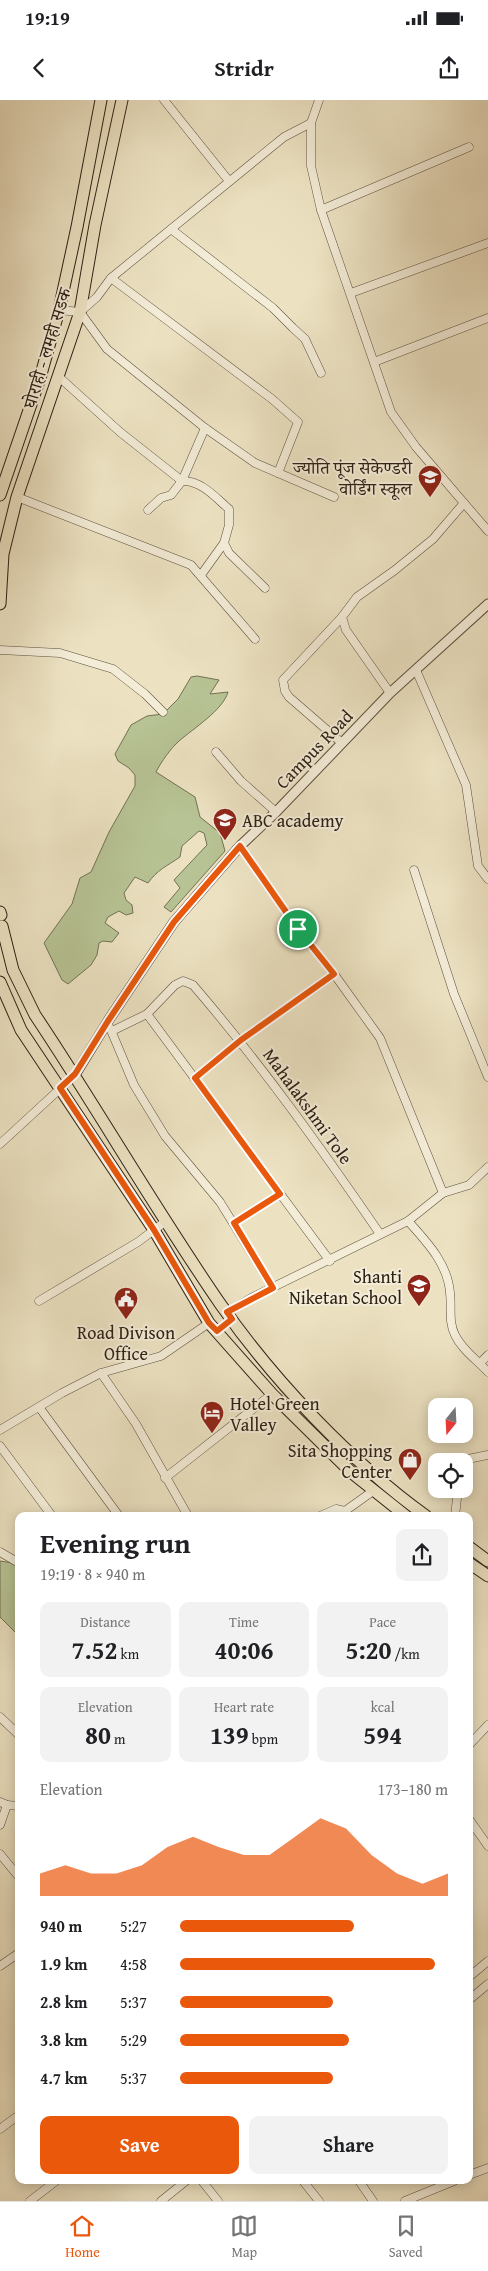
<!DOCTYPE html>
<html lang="en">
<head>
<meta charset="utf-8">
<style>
  body { margin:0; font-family:"Gentium Book Plus","Noto Serif Devanagari",serif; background:#f2f2f2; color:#202124; height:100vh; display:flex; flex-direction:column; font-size:19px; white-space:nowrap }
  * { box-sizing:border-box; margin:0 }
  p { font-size:16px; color:#757577 }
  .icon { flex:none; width:28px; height:28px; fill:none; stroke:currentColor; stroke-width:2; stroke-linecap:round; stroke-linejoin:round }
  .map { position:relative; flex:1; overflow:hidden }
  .panel { position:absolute; left:15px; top:1412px; width:458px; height:672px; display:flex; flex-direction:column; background:#fff; border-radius:10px; box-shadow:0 2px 12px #0003 }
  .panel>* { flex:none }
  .needle { width:32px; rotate:198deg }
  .tools { position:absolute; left:428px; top:1298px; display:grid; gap:10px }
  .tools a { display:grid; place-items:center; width:45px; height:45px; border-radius:10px; background:#fff; box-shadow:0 2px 12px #0003; font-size:25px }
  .pin { position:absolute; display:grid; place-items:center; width:42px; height:42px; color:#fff; margin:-21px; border:2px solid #fff; border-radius:50%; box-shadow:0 1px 5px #0007 }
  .round { display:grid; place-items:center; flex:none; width:52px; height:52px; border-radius:10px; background:#f2f2f2 }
  .summary { display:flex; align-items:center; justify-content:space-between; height:85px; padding:0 25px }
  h1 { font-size:28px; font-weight:800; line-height:38px }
  .stats { display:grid; grid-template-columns:repeat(3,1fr); gap:8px; height:85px; padding:5px 25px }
  .stats div { display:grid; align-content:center; border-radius:10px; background:#f2f2f2; text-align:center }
  .stats b { font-size:25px; font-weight:800 }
  .stats small { font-size:14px; font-weight:400 }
  .stats p { font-size:14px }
  .chart { height:140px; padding:10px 25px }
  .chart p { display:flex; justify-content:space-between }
  .chart svg { width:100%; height:90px; margin-top:5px; fill:#ea580c; opacity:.7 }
  .action { display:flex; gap:10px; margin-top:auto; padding:10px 25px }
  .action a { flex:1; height:58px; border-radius:10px; background:#ea580c; color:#fff; font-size:20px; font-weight:800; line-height:58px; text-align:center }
  .action a+a { background:#f2f2f2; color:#202124 }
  ul { padding:0 25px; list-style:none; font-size:16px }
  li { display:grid; grid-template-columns:80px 60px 1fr; align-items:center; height:38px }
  li i { height:12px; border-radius:6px; background:#ea580c }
  .status { display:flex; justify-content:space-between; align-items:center; height:35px; padding:0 25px; background:#fff; direction:ltr }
  .status svg { height:14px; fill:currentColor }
  header { display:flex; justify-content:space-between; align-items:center; height:65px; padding:0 25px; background:#fff; font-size:22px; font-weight:800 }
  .tabs { display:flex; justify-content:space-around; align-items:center; height:70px; border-top:1px solid #e0e0e0; background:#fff; font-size:14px; color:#757577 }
  .tabs a { display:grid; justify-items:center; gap:2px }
  .tabs .current { color:#ea580c }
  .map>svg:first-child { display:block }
</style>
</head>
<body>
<div class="status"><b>19:19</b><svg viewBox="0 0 49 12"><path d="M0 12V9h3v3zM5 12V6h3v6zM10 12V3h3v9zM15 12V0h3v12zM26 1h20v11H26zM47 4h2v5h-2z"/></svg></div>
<header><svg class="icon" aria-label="back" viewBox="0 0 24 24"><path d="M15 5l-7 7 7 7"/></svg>Stridr<svg class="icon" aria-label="share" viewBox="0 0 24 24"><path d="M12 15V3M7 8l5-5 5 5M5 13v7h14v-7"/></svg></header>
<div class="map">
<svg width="488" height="2101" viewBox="0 0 488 2101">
  <rect width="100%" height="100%" fill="#ece2c2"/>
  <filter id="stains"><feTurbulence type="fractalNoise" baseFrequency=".004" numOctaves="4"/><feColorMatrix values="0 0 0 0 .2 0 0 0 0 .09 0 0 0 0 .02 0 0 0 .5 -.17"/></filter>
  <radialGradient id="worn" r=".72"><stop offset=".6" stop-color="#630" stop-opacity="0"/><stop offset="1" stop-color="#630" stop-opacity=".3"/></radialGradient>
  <!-- green -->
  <g fill="#b7c394" stroke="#727254">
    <path d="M197 576 219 580 210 594 228 592C223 610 194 628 179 641 171 648 161 662 156 672L195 697 200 717 220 733 225 751 171 812 164 807 180 788 174 780 207 745 204 733 199 731 182 746 180 757C167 766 157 770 148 783L135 777 124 793 126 800 132 805 133 813 126 815 119 811 108 817 105 823 119 833 112 842 103 841 99 843 97 855 91 865 68 884 62 880 44 843 72 804 80 778 91 772 109 732 135 686V675L129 668 118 661 115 654 131 625 147 616 163 614 178 599 191 577Z"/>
    <polygon points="0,1461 19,1464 19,1536 0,1517"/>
  </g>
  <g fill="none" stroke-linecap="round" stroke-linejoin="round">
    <defs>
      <g id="minor">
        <polyline points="164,0 229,81"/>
        <polyline points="319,0 311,23 311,66 321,110 391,312 416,347 488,431"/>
        <polyline points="321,110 469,47"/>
        <polyline points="171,129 273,208 293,228 305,239 321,273"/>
        <polyline points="111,178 272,299 298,322 278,373"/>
        <polyline points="351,193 488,143"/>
        <polyline points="59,210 80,212 97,197 111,178 284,37 311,23"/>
        <polyline points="80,212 107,249 205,328 255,363 334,397"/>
        <polyline points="374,262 488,218"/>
        <path d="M59 277 120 332 182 381C201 380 216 398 229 409V425L224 443 229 453 265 488"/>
        <polyline points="17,397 191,465 255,539"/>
        <polyline points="148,410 161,398 171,395 182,381 205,328"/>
        <polyline points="201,475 224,443"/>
        <polyline points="342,517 283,580 285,591 289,597 342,643"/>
        <polyline points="0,550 60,553 113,569 145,594 163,612"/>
        <polyline points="416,570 466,685 478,766 488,779"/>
        <polyline points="390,593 346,530 342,517 357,497 395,470 433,439 464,403"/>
        <polyline points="216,652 241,681 276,712"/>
        <polyline points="240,746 298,829 334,874 380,938 443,1093"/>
        <polyline points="414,770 454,894 488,977"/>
        <polyline points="147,914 330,1161"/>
        <polyline points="110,928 134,985 165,1036 220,1102 273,1188"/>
        <path d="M112 931 147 914 175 885 183 881 193 885C261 964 321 1048 380 1134"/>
        <polyline points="195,978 241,940 334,874"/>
        <polyline points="0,1044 75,975"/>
        <path d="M408 1121C427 1142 448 1164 450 1193 452 1208 448 1221 455 1235 462 1250 477 1260 488 1272"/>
        <polyline points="234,1123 280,1094"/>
        <polyline points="39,1201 138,1142 166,1121"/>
        <polyline points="227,1213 251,1198 408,1121 443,1093 469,1085 488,1067"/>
        <polyline points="480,1263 488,1255"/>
        <polyline points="101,1273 136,1324 188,1416"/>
        <polyline points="39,1307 119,1416"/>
        <polyline points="0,1330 62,1293 101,1273 161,1256 209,1223"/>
        <polyline points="0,1346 52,1416"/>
        <polyline points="464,1369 468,1359 488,1355"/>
        <polyline points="165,1378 272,1294"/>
        <polyline points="320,1416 336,1409 345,1411 373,1391"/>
        <polyline points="455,1416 458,1389"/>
        <polyline points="0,1452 19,1463"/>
        <polyline points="0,1617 19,1635"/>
        <polyline points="469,1645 488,1625"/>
        <polyline points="0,1702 7,1705 19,1706"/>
        <polyline points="469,1719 488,1746"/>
        <polyline points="0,1725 7,1705"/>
        <polyline points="0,1754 19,1777"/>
        <polyline points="0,1866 19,1853"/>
        <polyline points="469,1877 488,1861"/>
        <polyline points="469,1900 488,1884"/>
        <polyline points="0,2029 19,2015"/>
        <polyline points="469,2075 488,2068"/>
        <polyline points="202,2081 218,2101"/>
        <polyline points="303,2081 319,2101"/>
        <polyline points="359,2081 373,2101"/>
        <polyline points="30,2101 56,2081"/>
        <polyline points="161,2101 186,2081"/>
        <polyline points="405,2101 454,2081"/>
      </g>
      <polyline id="tertiary" points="75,975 108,921 174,822 240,746 276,712 390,593 488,504"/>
      <g id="primary">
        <polyline points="0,395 40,278 59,210 77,127 101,0"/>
        <polyline points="0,504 3,454 17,397 80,212 95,125 122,0"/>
        <polyline points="0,812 1,815"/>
        <path d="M2 826 13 870 35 915C99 1011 156 1111 221 1205 275 1282 350 1361 426 1416"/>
        <polyline points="0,882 21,930 154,1130 209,1223 272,1294 352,1373 406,1416"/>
        <polyline points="469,1447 488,1461"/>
        <polyline points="469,1463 488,1476"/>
      </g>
    </defs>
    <!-- minor casing -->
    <use href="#minor" stroke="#5e5040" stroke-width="9"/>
    <!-- tertiary casing -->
    <use href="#tertiary" stroke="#5e5040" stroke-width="11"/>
    <!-- primary casing -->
    <use href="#primary" stroke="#2e2015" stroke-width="13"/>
    <!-- minor -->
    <use href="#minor" stroke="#f3ecd7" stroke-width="8"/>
    <!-- tertiary -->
    <use href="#tertiary" stroke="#f3ecd7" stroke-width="9"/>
    <!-- primary -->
    <use href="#primary" stroke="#ece2c2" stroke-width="11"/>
  </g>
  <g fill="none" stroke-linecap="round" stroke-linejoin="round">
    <defs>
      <polygon id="route" points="240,746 298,829 334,874 241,940 195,978 280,1094 234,1123 273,1188 227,1212 232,1219 217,1231 209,1223 154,1130 60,988 75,974 108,921 174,822"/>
    </defs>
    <!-- route casing -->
    <use href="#route" stroke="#fff" stroke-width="10"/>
    <!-- route -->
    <use href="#route" stroke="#ea580c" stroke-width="6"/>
  </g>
  <!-- icons -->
  <defs>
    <symbol id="school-pin" viewBox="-11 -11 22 30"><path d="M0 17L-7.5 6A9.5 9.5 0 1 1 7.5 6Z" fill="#8f2418" stroke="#f3ecd7"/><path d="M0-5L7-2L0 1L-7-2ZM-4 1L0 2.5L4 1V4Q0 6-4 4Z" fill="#fff"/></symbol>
    <symbol id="civic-pin" viewBox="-11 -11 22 30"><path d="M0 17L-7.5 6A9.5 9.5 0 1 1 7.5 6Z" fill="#8f2418" stroke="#f3ecd7"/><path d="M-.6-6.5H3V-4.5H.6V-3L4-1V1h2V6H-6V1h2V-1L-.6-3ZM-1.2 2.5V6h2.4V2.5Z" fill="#fff"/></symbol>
    <symbol id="hotel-pin" viewBox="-11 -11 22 30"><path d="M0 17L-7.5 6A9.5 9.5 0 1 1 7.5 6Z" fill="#8f2418" stroke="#f3ecd7"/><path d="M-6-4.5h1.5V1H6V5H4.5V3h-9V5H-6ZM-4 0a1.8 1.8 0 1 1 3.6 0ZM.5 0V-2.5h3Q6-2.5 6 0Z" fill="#fff"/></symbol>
    <symbol id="shop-pin" viewBox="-11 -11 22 30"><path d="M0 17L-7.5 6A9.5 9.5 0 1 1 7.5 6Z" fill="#8f2418" stroke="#f3ecd7"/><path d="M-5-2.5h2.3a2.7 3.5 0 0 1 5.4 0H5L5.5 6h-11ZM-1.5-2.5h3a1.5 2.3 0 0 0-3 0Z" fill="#fff"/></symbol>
  </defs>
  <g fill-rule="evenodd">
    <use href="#school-pin" x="416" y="363" width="28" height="38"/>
    <use href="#school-pin" x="211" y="706" width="28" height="38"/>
    <use href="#school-pin" x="405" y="1172" width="28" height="38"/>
    <use href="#civic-pin" x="112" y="1185" width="28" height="38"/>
    <use href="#hotel-pin" x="198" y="1299" width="28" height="38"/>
    <use href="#shop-pin" x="396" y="1346" width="28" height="38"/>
  </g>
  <g text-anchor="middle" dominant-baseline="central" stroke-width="4" stroke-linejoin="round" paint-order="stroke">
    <!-- street labels -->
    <g font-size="18" fill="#2e2015" stroke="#f3ecd7">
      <text transform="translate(47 248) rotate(-73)">घोराही - लमही सडक</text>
      <text transform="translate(314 649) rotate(-46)">Campus Road</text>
      <text transform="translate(308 1006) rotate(54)">Mahalakshmi Tole</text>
    </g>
    <!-- poi labels -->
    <g font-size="18" fill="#2e2015" stroke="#f3ecd7" text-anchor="end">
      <text x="412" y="367">ज्योति पूंज सेकेण्डरी<tspan x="412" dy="21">वोर्डिंग स्कूल</tspan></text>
      <text x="242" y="720" text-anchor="start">ABC academy</text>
      <text x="402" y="1176">Shanti<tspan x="402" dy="21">Niketan School</tspan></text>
      <text x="126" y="1232" text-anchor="middle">Road Divison<tspan x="126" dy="21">Office</tspan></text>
      <text x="230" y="1303" text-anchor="start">Hotel Green<tspan x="230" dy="21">Valley</tspan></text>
      <text x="392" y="1350">Sita Shopping<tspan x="392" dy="21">Center</tspan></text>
    </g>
  </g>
  <rect width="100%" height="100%" filter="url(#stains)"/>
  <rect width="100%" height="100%" fill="url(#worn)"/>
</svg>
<div class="tools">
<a><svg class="needle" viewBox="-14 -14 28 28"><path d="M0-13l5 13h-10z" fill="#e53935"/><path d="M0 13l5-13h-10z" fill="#757577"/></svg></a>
<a><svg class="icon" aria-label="locate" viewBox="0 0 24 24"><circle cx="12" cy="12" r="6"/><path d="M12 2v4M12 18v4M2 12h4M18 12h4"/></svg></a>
</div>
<div class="pin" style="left:298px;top:829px;background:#1e9e55"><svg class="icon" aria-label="arrive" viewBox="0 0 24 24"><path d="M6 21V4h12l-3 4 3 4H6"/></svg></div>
<section class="panel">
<div class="summary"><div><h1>Evening run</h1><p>19:19 · 8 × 940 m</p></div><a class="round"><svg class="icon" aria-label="share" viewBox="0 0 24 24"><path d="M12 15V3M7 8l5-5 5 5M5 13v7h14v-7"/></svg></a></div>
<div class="stats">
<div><p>Distance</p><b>7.52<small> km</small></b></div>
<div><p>Time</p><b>40:06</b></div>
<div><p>Pace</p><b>5:20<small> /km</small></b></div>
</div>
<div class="stats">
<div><p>Elevation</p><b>80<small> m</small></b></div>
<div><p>Heart rate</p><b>139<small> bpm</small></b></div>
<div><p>kcal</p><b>594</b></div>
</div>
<div class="chart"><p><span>Elevation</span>173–180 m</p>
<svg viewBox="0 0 160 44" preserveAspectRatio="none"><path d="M0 44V33L10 29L20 33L30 33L40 29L50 20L60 15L70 20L80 24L90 24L100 15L110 6L120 11L130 24L140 33L150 38L160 33V44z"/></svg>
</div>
<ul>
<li><b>940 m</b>5:27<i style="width:65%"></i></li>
<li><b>1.9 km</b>4:58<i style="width:95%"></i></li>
<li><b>2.8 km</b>5:37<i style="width:57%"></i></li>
<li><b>3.8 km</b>5:29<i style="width:63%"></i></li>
<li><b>4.7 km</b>5:37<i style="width:57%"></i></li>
</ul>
<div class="action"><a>Save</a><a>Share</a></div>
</section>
</div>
<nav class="tabs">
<a class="current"><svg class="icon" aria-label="home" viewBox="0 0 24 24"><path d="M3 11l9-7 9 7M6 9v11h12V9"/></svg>Home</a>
<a><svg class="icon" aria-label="map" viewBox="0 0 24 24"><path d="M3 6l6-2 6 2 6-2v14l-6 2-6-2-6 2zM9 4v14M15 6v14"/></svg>Map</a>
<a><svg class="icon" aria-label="saved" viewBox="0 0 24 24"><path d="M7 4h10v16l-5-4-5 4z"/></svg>Saved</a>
</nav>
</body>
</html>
